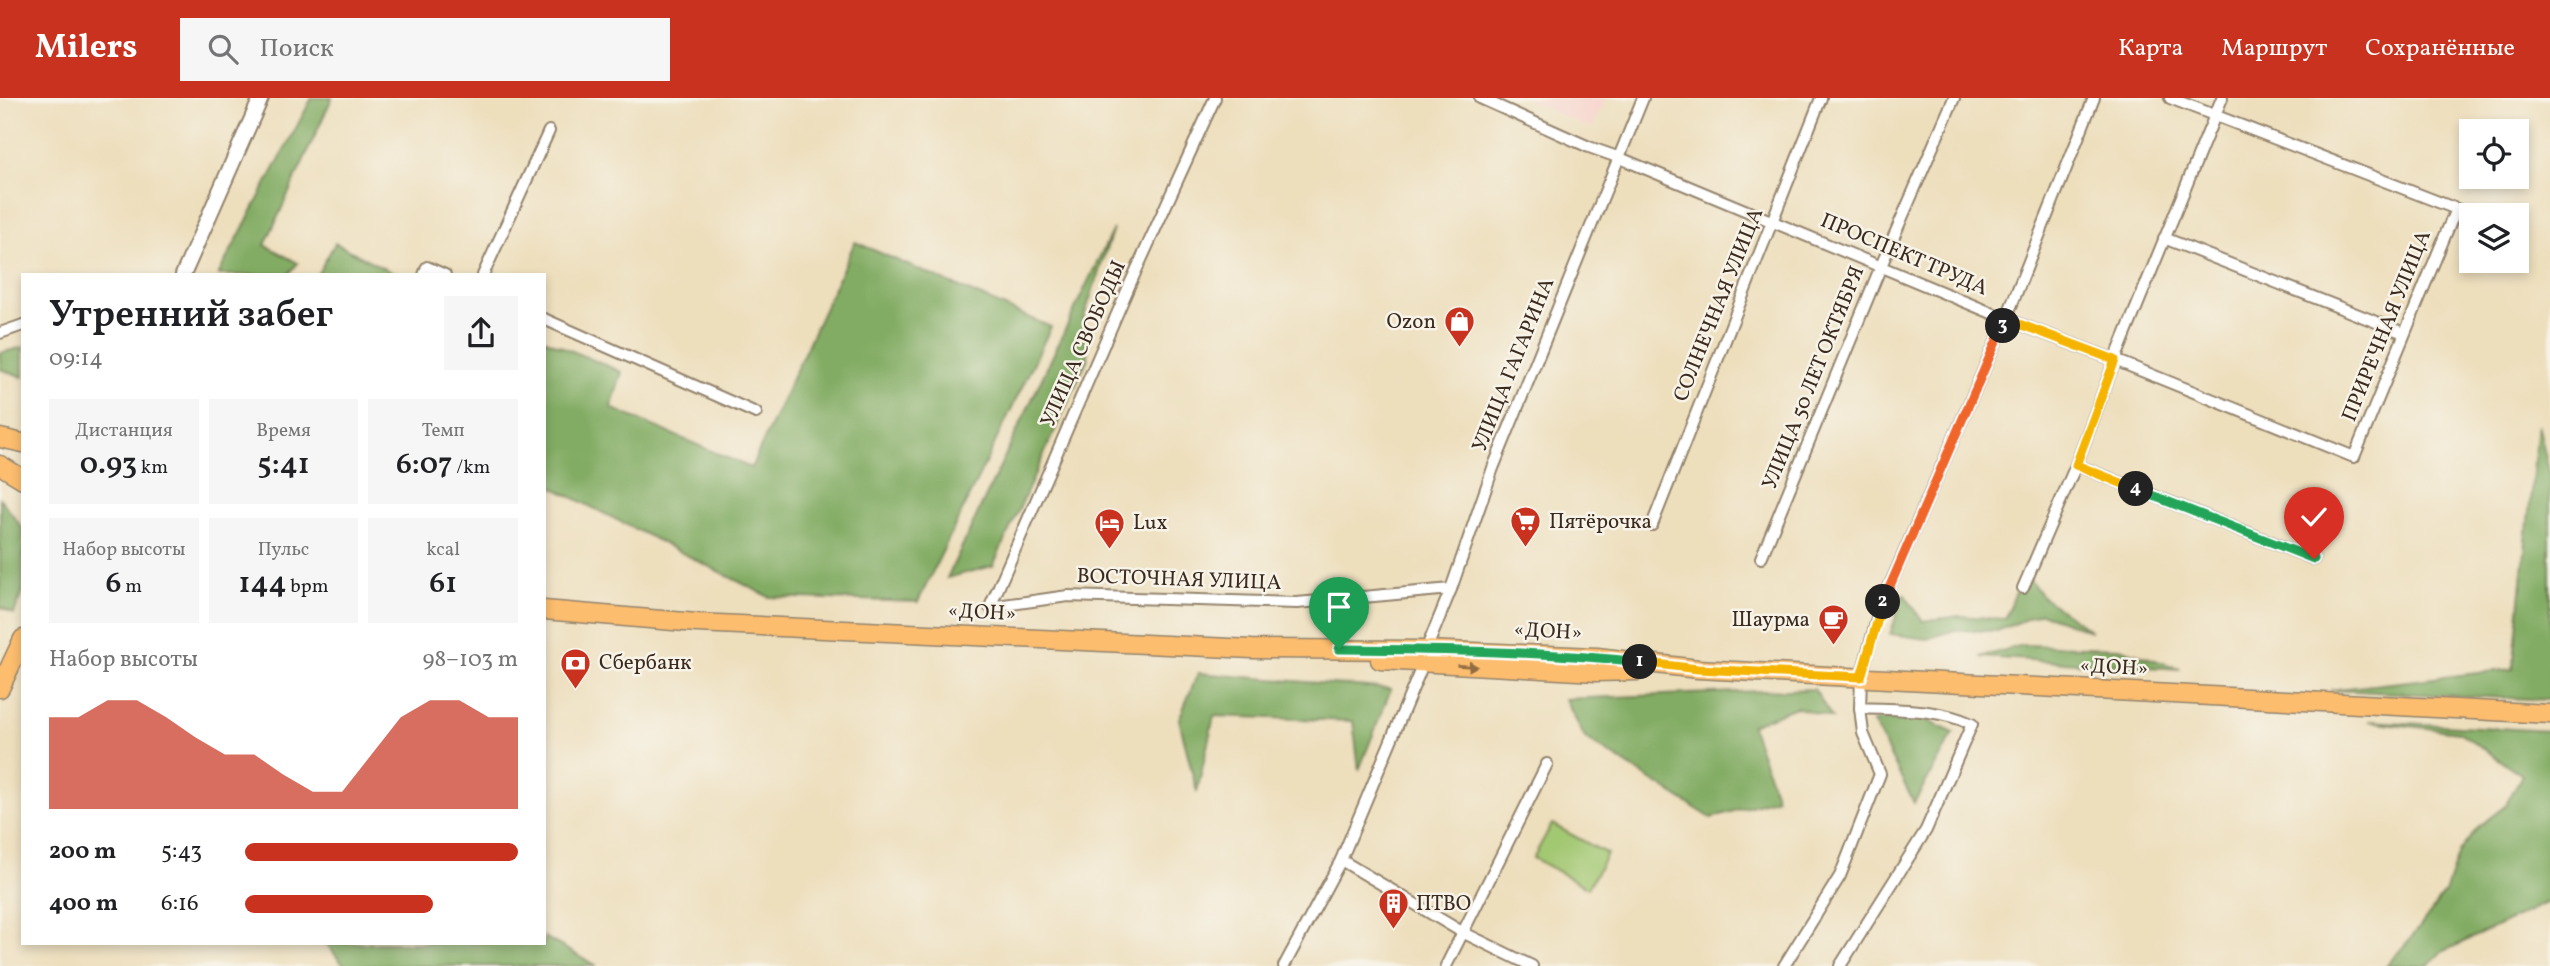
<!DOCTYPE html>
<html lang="ru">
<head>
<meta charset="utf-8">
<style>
  body { margin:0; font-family:Vollkorn,serif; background:#f6f6f6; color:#202124; height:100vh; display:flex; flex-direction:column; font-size:26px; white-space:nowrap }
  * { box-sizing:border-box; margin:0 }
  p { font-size:23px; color:#757577 }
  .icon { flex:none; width:38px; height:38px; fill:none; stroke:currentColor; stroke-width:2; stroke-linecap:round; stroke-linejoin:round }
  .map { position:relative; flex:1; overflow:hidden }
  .panel { position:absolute; left:21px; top:175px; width:525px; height:672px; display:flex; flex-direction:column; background:#fff; border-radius:0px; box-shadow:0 4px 10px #0003 }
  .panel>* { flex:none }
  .controls { position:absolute; left:2459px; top:21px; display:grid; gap:14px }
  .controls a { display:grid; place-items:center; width:70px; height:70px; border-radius:0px; background:#fff; box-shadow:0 4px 10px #0003; font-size:35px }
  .pin { position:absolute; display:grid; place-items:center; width:60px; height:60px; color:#fff; margin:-72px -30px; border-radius:50% 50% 50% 0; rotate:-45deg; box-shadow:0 0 7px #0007 }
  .pin .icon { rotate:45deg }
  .km { position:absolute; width:35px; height:35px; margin:-18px; border-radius:50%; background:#222; color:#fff; font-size:19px; line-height:35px; text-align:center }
  .round { display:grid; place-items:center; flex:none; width:74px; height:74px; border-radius:0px; background:#f6f6f6 }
  .headline { display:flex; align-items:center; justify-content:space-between; height:119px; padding:0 28px }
  h1 { font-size:38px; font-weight:600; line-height:52px }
  .stats { display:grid; grid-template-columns:repeat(3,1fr); gap:10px; height:119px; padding:7px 28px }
  .stats div { display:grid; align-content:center; border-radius:0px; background:#f6f6f6; text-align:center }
  .stats b { font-size:30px; font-weight:600 }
  .stats small { font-size:19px; font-weight:400 }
  .stats p { font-size:19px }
  .chart { height:196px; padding:14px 28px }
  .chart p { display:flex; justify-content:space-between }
  .chart svg { width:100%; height:126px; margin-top:7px; fill:#c8321e; opacity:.7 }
  ul { padding:0 28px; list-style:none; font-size:23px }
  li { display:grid; grid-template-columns:112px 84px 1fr; align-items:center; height:52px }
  li i { height:18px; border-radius:9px; background:#c8321e }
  header { display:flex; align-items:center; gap:42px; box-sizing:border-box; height:98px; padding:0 35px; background:#c8321e; color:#fff }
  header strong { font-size:33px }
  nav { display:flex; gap:38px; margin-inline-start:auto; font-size:24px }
  .search { width:490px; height:63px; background:#f6f6f6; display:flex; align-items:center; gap:18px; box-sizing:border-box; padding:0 24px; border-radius:0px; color:#757577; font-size:26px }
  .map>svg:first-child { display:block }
</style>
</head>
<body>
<header>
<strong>Milers</strong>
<div class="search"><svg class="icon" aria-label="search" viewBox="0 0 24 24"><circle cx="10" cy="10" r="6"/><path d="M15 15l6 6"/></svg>Поиск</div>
<nav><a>Карта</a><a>Маршрут</a><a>Сохранённые</a></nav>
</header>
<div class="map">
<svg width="2550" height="868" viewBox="0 0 2550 868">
  <rect width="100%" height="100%" fill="#f7f3e8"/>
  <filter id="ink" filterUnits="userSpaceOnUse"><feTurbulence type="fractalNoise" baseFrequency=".0143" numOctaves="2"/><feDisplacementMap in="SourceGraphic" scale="14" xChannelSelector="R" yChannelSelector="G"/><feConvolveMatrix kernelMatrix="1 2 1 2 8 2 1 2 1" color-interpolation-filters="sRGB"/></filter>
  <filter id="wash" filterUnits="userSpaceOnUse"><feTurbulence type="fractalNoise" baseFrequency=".00686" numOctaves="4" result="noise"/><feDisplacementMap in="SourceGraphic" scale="28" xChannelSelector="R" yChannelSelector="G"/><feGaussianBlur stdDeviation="1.57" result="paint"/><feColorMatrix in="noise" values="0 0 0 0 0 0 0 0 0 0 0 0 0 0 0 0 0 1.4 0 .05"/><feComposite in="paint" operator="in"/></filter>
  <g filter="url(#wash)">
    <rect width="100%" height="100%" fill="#eddebc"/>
    <!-- built -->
    <polygon fill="#f7d0c9" points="1524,0 1606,0 1592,31"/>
    <!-- green -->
    <polygon fill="#a3c872" stroke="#6f7948" stroke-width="2" points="1552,726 1607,756 1588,790 1533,760"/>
    <!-- forest -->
    <g fill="#82ac64" stroke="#5e6b41" stroke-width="2">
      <polygon points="312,0 332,0 265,147 298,165 288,177 218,177"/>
      <polygon points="1113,131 1083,222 1088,260 993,468 947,480"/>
      <polygon points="855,144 1051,229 918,504 769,499 544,385 544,241 622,274 611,310 751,370"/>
      <polygon points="335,145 397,177 317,177"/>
      <polygon points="23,249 23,279 0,271 0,255"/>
      <polygon points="2538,326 2550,378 2550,602 2330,592 2513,571"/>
      <polygon points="0,400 23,431 23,492 14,516 0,509"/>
      <polygon points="2024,474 2042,498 2091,533 2041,515 1997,533 1955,532 1927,541 1890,536 1904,496 1923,523 1959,518 2005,521"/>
      <polygon points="2023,547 2120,550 2181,571 1980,559"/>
      <polygon points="1198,575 1391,591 1359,672 1353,623 1214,618 1197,694 1179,621"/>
      <polygon points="1814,591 1832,620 1796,609 1751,627 1777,700 1711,720 1585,640 1565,601"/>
      <polygon points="1912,616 1954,635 1914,705 1873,624"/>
      <polygon points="2368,623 2550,633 2550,803 2440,855 2428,868 2386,868 2412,839 2445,795 2459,754 2478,729 2505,708 2522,677 2459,634"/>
      <polygon points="544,839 597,868 347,868 341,864 326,845 544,845"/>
    </g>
  </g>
  <g filter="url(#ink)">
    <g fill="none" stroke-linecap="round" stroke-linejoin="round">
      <defs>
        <g id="minor">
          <polyline points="1480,0 1589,49 1620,60 2006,221 2115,262 2354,359 2456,111"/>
          <polyline points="2170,0 2472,117"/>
          <polyline points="2164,140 2404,235"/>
          <polyline points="424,177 427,169 445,177"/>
          <polyline points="483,177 549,33"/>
          <polyline points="544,221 756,315"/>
          <polyline points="0,235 23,227"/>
          <polyline points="2076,367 2314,461"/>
          <polyline points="1652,427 1821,0"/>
          <polyline points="1761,460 1881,168 1954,0"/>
          <polyline points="2023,490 2076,367 2115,262 2222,0"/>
          <polyline points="990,509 1130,186 1215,0"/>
          <polyline points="990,509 1068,498 1297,505 1451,491"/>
          <polyline points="1426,552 1451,491 1493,370 1643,0"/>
          <polyline points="1341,762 1462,834 1532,868"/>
          <polyline points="1284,868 1341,762 1423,566"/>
          <polyline points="1446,868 1547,666"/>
          <polyline points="1784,868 1840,778 1880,676 1863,635 1860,610"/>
          <path d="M1840 868 1926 732 1972 626C1937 610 1898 612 1860 610L1861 579 1880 510 2006 221 2094 0"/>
        </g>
        <polyline id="tertiary" points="183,177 261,0"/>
        <g id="primary">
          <polyline points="0,340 23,345"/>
          <polyline points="0,367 23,381"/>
          <polyline points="544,512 697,525 1252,551 1426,552 1597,559 1698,571 2550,616"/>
          <polyline points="1380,562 1596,574 1638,573"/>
          <polyline points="0,590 23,541"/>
        </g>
      </defs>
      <!-- minor casing -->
      <use href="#minor" stroke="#94846d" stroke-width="14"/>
      <!-- tertiary casing -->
      <use href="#tertiary" stroke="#94846d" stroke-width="18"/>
      <!-- primary casing -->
      <use href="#primary" stroke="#94846d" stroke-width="21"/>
      <!-- minor -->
      <use href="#minor" stroke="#fff" stroke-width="10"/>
      <!-- tertiary -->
      <use href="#tertiary" stroke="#fff" stroke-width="14"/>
      <!-- primary -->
      <use href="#primary" stroke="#fcbd6e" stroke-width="18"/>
    </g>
    <!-- one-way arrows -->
    <defs><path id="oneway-solid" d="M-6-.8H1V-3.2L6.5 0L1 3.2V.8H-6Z" transform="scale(1.75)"/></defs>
    <use fill="#926c42" href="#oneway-solid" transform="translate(1467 568) rotate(3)"/>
  </g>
  <g fill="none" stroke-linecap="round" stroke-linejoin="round" filter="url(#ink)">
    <defs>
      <path id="split-1" d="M1339 551C1439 552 1540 553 1640 564"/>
      <polyline id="split-2" points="1640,564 1698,571 1861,579 1883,504"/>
      <polyline id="split-3" points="1883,504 2003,228"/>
      <polyline id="split-4" points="2003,228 2006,221 2115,262 2076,367 2136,391"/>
      <polyline id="split-5" points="2136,391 2314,461"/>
    </defs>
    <!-- split-1 casing -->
    <use href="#split-1" stroke="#fff" stroke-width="14"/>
    <!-- split-2 casing -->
    <use href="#split-2" stroke="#fff" stroke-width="14"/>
    <!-- split-3 casing -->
    <use href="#split-3" stroke="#fff" stroke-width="14"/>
    <!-- split-4 casing -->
    <use href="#split-4" stroke="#fff" stroke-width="14"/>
    <!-- split-5 casing -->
    <use href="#split-5" stroke="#fff" stroke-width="14"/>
    <!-- split-1 -->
    <use href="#split-1" stroke="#22a559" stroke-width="9"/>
    <!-- split-2 -->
    <use href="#split-2" stroke="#f5b400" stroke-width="9"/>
    <!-- split-3 -->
    <use href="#split-3" stroke="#f0652b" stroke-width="9"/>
    <!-- split-4 -->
    <use href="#split-4" stroke="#f5b400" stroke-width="9"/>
    <!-- split-5 -->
    <use href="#split-5" stroke="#22a559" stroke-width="9"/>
  </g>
  <!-- icons -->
  <defs>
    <symbol id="shop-pin" viewBox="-11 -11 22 30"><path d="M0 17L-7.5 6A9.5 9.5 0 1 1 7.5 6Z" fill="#c8321e" stroke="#f7f3e8"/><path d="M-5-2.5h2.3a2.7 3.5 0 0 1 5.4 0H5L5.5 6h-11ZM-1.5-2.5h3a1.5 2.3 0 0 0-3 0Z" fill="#fff"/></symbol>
    <symbol id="supermarket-pin" viewBox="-11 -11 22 30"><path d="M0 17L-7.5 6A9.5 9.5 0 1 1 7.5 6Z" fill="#c8321e" stroke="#f7f3e8"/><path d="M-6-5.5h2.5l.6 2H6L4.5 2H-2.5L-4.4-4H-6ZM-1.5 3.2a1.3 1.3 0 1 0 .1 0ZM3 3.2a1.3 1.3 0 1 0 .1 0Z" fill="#fff"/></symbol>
    <symbol id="hotel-pin" viewBox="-11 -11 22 30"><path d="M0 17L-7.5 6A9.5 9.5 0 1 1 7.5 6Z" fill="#c8321e" stroke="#f7f3e8"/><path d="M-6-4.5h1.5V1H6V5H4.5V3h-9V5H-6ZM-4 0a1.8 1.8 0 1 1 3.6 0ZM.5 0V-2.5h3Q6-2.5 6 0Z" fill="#fff"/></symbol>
    <symbol id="cafe-pin" viewBox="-11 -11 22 30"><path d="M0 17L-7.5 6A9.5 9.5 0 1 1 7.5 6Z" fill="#c8321e" stroke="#f7f3e8"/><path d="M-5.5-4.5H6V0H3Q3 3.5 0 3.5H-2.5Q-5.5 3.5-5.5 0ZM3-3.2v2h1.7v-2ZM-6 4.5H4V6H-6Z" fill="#fff"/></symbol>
    <symbol id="bank-pin" viewBox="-11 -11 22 30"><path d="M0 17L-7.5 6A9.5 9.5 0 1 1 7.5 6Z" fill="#c8321e" stroke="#f7f3e8"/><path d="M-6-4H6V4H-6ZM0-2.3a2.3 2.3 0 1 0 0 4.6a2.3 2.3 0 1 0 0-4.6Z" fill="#fff"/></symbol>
    <symbol id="building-pin" viewBox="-11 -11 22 30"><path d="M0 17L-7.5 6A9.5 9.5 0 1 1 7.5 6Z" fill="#c8321e" stroke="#f7f3e8"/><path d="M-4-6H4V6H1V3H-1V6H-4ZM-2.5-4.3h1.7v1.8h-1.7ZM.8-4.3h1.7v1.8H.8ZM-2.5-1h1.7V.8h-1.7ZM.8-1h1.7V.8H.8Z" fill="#fff"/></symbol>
  </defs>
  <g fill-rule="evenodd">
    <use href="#shop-pin" x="1442" y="206" width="35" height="47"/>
    <use href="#supermarket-pin" x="1508" y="406" width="35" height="47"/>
    <use href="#hotel-pin" x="1092" y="408" width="35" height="47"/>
    <use href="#cafe-pin" x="1816" y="504" width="35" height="47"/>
    <use href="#bank-pin" x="558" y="548" width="35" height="47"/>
    <use href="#building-pin" x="1376" y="788" width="35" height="47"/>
  </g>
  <g text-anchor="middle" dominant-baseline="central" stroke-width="5" stroke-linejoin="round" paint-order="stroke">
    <!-- street labels -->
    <g font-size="21" fill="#3b2a1e" stroke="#f7f3e8">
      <text transform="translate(1904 157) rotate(23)">ПРОСПЕКТ ТРУДА</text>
      <text transform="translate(1719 207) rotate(-68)">СОЛНЕЧНАЯ УЛИЦА</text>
      <text transform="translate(2387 228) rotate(-68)">ПРИРЕЧНАЯ УЛИЦА</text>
      <text transform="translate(1084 246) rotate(-66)">УЛИЦА СВОБОДЫ</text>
      <text transform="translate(1514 267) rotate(-68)">УЛИЦА ГАГАРИНА</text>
      <text transform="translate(1814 280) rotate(-68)">УЛИЦА 50 ЛЕТ ОКТЯБРЯ</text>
      <text transform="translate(1179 482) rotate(2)">ВОСТОЧНАЯ УЛИЦА</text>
      <text transform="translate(982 515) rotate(3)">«ДОН»</text>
      <text transform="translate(1548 534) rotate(3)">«ДОН»</text>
      <text transform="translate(2114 570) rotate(3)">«ДОН»</text>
    </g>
    <!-- poi labels -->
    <g font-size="21" fill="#3b2a1e" stroke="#f7f3e8" text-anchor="start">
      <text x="1436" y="224" text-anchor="end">Ozon</text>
      <text x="1549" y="424">Пятёрочка</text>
      <text x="1133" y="425">Lux</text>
      <text x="1810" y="522" text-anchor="end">Шаурма</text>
      <text x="599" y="565">Сбербанк</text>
      <text x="1416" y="806">ПТВО</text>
    </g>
  </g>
</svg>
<div class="controls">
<a><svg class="icon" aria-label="locate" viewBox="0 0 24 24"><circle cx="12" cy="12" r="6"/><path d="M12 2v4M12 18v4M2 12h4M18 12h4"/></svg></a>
<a><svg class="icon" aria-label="layers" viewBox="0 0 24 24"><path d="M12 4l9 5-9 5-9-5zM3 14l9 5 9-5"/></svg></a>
</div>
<div class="pin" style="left:1339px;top:551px;background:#1e9e55"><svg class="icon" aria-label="arrive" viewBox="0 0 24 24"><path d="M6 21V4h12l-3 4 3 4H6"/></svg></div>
<div class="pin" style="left:2314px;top:461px;background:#d93025"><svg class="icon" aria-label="check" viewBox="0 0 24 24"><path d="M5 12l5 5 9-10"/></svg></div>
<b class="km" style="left:1640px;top:564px">1</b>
<b class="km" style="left:1883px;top:504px">2</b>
<b class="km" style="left:2003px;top:228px">3</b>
<b class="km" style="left:2136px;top:391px">4</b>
<section class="panel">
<div class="headline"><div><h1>Утренний забег</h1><p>09:14</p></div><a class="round"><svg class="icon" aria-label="share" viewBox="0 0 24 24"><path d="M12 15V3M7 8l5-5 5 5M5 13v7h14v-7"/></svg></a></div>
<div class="stats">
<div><p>Дистанция</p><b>0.93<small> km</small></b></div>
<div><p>Время</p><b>5:41</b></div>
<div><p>Темп</p><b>6:07<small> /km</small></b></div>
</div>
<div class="stats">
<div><p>Набор высоты</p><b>6<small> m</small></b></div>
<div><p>Пульс</p><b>144<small> bpm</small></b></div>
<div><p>kcal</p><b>61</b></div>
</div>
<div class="chart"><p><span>Набор высоты</span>98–103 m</p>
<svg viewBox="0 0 160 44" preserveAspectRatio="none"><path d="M0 44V12L10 12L20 6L30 6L40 12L50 19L60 25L70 25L80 32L90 38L100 38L110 25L120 12L130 6L140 6L150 12L160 12V44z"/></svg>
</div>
<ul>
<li><b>200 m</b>5:43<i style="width:100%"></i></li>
<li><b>400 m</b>6:16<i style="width:69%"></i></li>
</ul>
</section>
</div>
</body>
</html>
